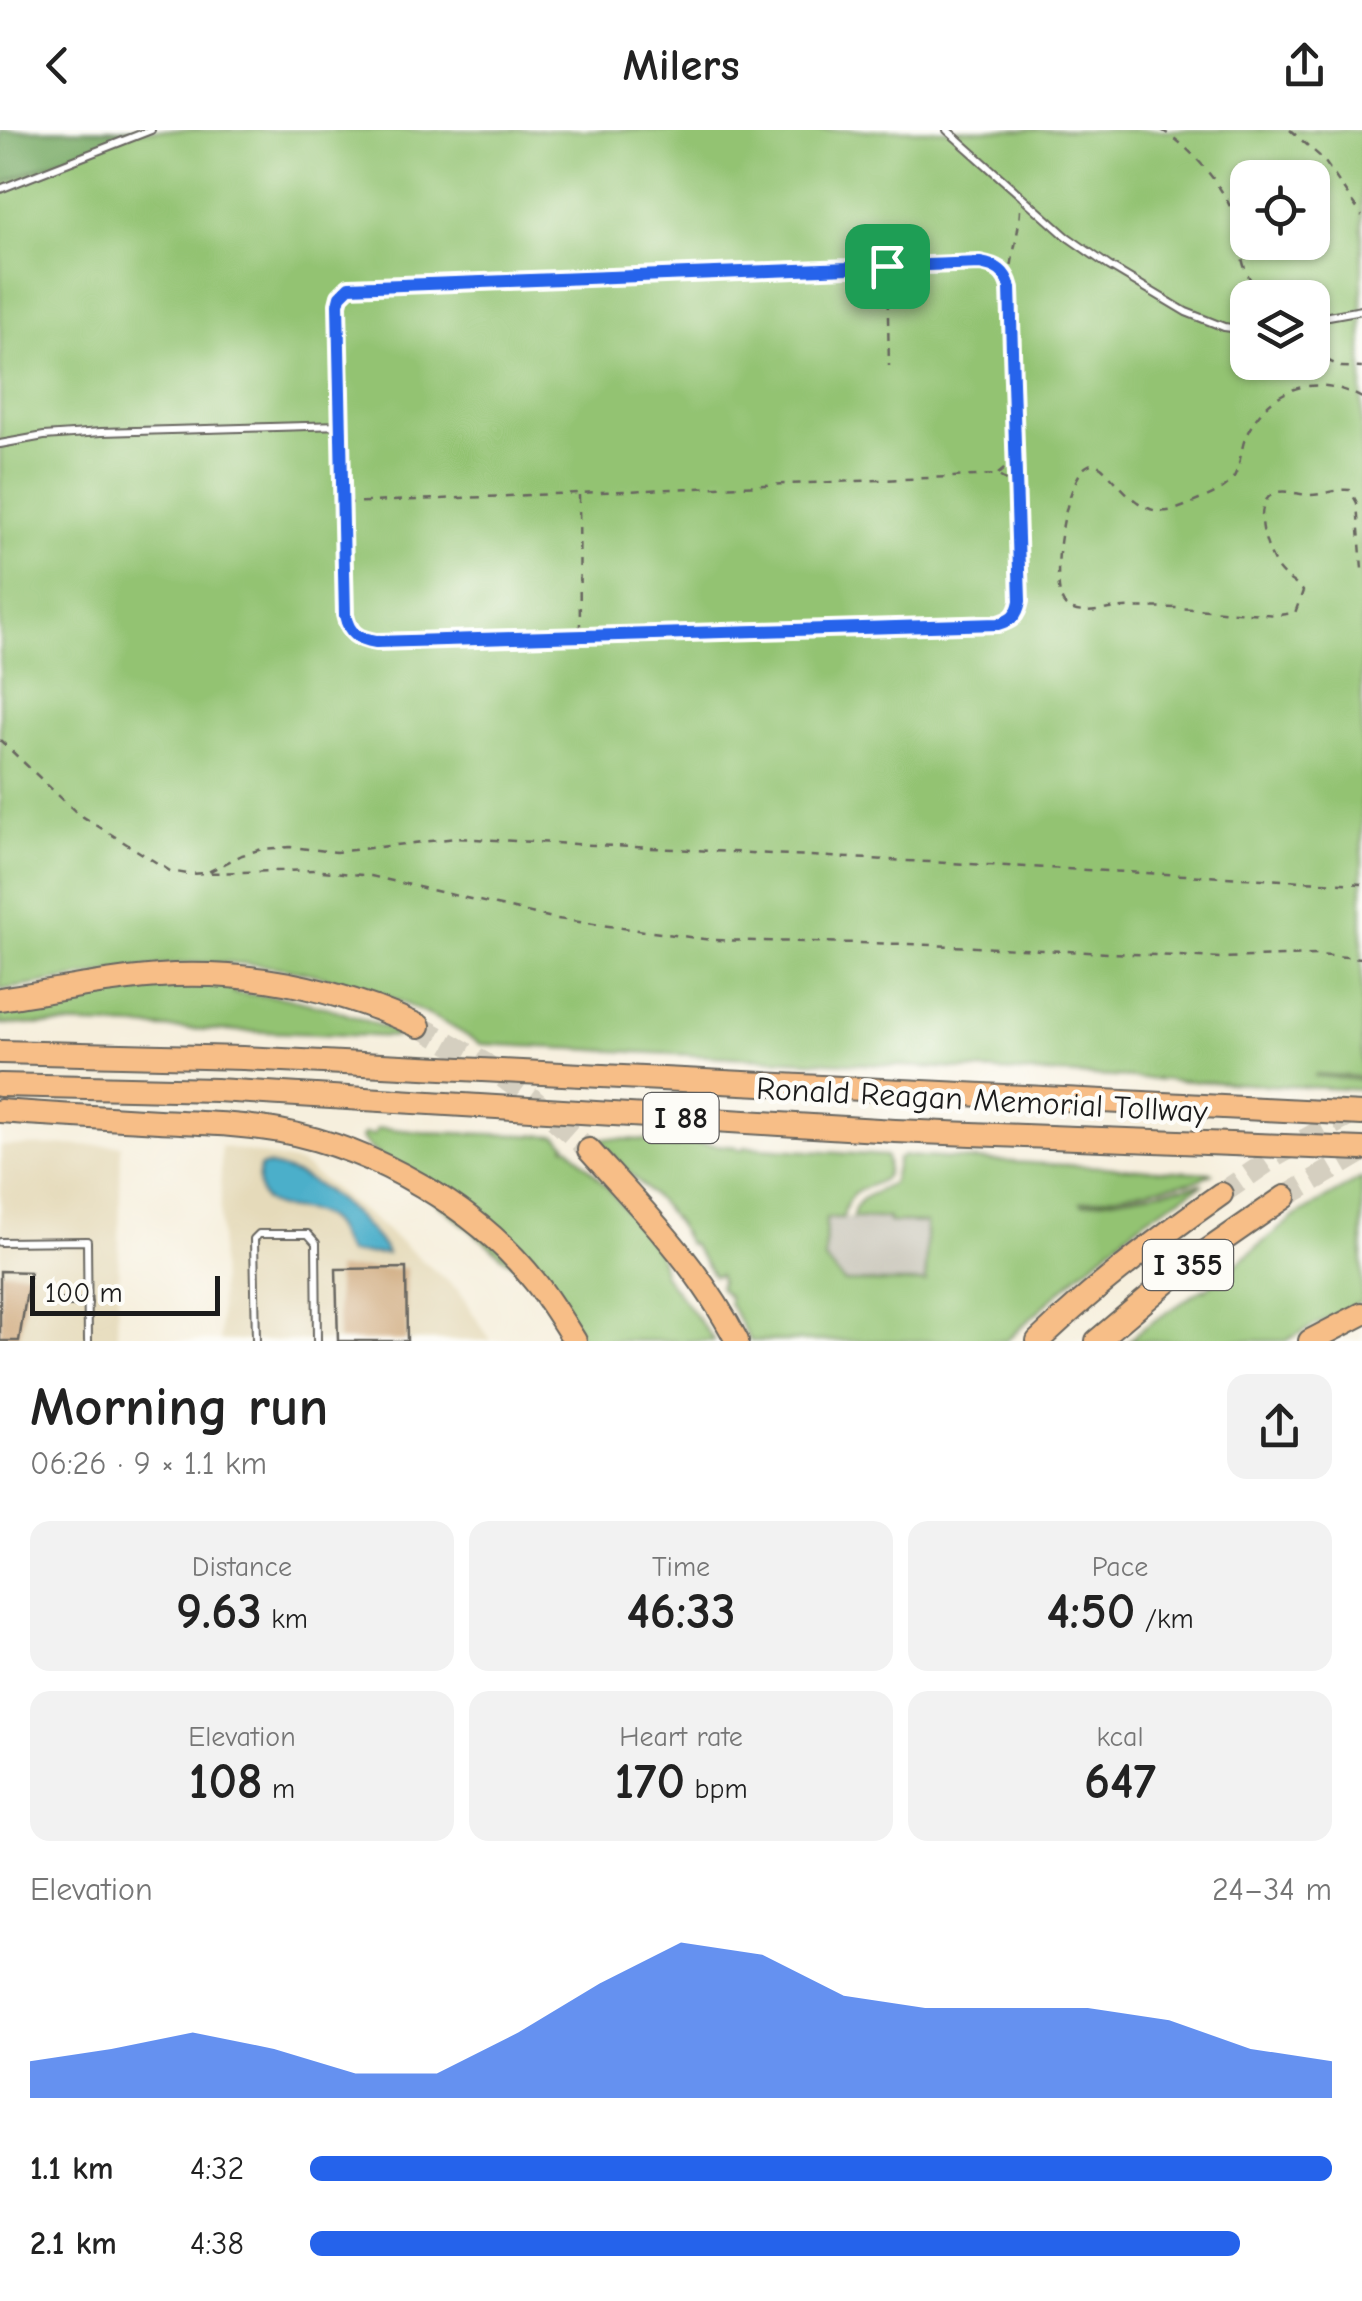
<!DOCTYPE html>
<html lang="en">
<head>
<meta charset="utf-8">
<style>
  body { margin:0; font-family:"Comic Neue",sans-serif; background:#f2f2f2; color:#222; height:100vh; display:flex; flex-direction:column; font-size:38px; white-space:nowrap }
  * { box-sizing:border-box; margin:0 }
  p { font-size:32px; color:#767676 }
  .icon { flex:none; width:55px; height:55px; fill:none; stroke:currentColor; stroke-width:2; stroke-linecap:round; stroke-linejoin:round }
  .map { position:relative; height:1211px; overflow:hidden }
  .sheet { display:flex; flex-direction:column; background:#fff; flex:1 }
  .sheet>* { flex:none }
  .controls { position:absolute; left:1230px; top:30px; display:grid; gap:20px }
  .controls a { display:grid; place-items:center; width:100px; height:100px; border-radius:20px; background:#fff; box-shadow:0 2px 8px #0004; font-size:50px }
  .scale { position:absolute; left:30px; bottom:25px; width:190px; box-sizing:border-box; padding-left:10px; border:5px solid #1c1c1c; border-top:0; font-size:28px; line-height:35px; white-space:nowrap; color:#1c1c1c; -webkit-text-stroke:8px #fdfcf7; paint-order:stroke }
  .pin { position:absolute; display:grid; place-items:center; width:85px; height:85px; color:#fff; margin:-42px; border-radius:20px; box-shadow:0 5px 15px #0006 }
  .round { display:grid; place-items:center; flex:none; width:105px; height:105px; border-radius:20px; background:#f2f2f2 }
  .headline { display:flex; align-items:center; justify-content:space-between; height:170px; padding:0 30px }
  h1 { font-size:55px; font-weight:800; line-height:75px }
  .stats { display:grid; grid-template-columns:repeat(3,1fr); gap:15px; height:170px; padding:10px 30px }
  .stats div { display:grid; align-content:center; border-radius:20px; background:#f2f2f2; text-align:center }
  .stats b { font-size:50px; font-weight:800 }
  .stats small { font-size:28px; font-weight:400 }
  .stats p { font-size:28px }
  .chart { height:280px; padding:20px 30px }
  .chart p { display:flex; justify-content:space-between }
  .chart svg { width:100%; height:180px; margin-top:10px; fill:#2563eb; opacity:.7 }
  ul { padding:0 30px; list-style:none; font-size:32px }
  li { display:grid; grid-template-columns:160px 120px 1fr; align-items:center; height:75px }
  li i { height:25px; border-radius:12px; background:#2563eb }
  header { display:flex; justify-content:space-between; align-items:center; height:130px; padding:0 30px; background:#fff; font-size:45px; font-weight:800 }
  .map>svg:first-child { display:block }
</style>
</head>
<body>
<header><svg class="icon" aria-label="back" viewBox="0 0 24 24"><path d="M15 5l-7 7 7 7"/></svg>Milers<svg class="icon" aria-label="share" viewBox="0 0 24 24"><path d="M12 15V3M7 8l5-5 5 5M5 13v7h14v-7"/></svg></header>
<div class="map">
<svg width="1362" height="1211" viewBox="0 0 1362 1211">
  <rect width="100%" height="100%" fill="#fdfcf7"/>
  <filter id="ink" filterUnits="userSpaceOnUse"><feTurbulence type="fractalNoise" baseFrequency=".01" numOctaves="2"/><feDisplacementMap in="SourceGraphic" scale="20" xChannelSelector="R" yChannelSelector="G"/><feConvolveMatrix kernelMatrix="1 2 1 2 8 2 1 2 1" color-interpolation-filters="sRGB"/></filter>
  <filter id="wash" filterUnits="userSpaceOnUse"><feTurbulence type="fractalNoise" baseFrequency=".0048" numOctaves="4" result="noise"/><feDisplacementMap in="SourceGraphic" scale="40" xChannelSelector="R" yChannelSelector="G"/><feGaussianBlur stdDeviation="2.25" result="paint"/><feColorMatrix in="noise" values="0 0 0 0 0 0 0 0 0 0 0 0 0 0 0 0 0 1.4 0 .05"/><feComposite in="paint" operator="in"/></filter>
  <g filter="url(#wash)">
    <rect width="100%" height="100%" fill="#f6efdd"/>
    <!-- built -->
    <g fill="#e5daba">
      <polygon points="121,1015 117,1211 0,1211 0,1016"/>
      <polygon points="221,1016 301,1034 375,1091 458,1160 491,1211 220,1211"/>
    </g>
    <!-- industrial -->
    <polygon fill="#c7c4b8" points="826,1088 889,1088 890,1092 926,1093 926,1153 843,1152 825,1130"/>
    <!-- green -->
    <g fill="#93c372" stroke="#587047" stroke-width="2.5" fill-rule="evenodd">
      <path d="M0 0H1362V947L1316 944 1315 946 1362 950V960L481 914C388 856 277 823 167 835 111 841 55 852 0 860ZM1248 48H1312V112H1248ZM1248 168H1312V232H1248Z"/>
      <polygon points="236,851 236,858 233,863 280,867 329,878 392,900 396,907 86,895 0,894 0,880 58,873 121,860"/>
      <polygon points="384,998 421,1002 557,1006 566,1014 565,1017 569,1017 609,1059 658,1122 664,1145 715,1211 583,1211 555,1169 371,1019 361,1008 364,1004 374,1005 377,999"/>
      <path d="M598 1008 666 1011 667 1016 676 1017V1011L736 1017 740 1020 745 1017 886 1026C894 1058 869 1050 853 1065 846 1071 845 1080 843 1088H826L825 1130 844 1152H926V1093L889 1092V1088H853C854 1066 876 1064 892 1053L898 1029 904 1026 1213 1043 1196 1051 1081 1072 1082 1074 1203 1054 1147 1088 1126 1104 1080 1143 1006 1211H750L729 1173V1167L719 1157 721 1150 719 1145 714 1146 691 1113 688 1114C667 1068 625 1046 598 1008Z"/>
      <polygon points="1362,1048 1362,1171 1285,1211 1129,1211 1142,1199 1204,1158 1205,1160 1295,1086"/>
    </g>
    <!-- forest -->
    <polygon fill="#76a964" stroke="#496240" stroke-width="2.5" points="0,0 134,0 0,54"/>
    <!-- water -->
    <path fill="#4bafca" stroke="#346673" stroke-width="2.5" d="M266 1035C315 1043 354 1080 384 1117L387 1124 348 1123C339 1113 339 1098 327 1089 302 1070 249 1094 260 1037Z"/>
    <g id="blocks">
      <!-- building -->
      <g fill="#cea77a">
        <polygon points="406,1138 407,1211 338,1211 336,1139"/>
        <polygon points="0,1141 30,1142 19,1211 0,1211"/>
      </g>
    </g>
  </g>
  <g filter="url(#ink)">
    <use href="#blocks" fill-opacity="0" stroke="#686660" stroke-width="2.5"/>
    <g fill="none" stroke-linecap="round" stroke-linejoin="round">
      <!-- motorway-tunnel -->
      <g stroke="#d5cfc0" stroke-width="22" stroke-dasharray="22 11" stroke-linecap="butt">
        <polyline points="419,896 484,933 531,968 589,1020"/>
        <polyline points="1221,1064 1279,1024 1359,980"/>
        <polyline points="1285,1067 1362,1022"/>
      </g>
      <defs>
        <g id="service">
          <polyline points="947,0 1066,106 1109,136 1186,182 1224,197 1248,200"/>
          <polyline points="0,59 151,0"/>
          <polyline points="1312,189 1362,180"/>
          <polyline points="0,314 44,306 101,302 342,295"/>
          <polyline points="0,1112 87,1111 88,1211"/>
          <polyline points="52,1173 88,1173"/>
          <polyline points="256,1211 254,1109 259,1104 308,1104 316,1113 317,1211"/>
        </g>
        <g id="motorway">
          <path d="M0 869C58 860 116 848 174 845 260 842 341 860 419 896"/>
          <polyline points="0,922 243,928 1362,984"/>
          <polyline points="0,955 216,960 895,1001 1362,1019"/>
          <path d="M0 981C53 985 106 988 159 991 200 993 241 994 280 1001 375 1019 478 1078 537 1154 551 1172 563 1192 575 1211"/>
          <path d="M589 1020C643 1080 700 1138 737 1211"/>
          <path d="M1038 1211C1095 1156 1157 1109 1221 1064"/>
          <polyline points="1097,1211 1187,1135 1285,1067"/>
          <polyline points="1310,1211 1362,1184"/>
        </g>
      </defs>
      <!-- service casing -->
      <use href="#service" stroke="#686660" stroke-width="10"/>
      <!-- motorway casing -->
      <use href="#motorway" stroke="#686660" stroke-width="26"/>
      <!-- path -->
      <g stroke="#686660" stroke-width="2.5" stroke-dasharray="8 8" stroke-linecap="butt">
        <path d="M1161 0C1189 14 1226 59 1235 89 1245 125 1235 136 1265 168"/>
        <polyline points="1290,0 1323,29 1362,86"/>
        <path d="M981 133C997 136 1006 141 1010 158L1020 471C1017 486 1012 490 998 494L376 512C358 509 349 504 345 485L338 174C340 162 346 158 357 155Z"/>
        <polyline points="887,138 889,236"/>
        <path d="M1010 151C1011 127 1019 104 1020 80"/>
        <polyline points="1312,223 1341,237 1362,238"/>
        <path d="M1362 268C1315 242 1269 257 1246 306 1240 320 1241 337 1232 350 1221 363 1200 369 1185 376 1172 381 1161 384 1148 378 1129 370 1116 350 1101 337 1095 334 1094 332 1087 336 1065 349 1048 457 1065 475 1077 486 1096 481 1110 479 1166 474 1223 482 1279 485L1295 483 1303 461C1296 453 1286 449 1279 440 1267 424 1248 369 1278 362 1288 360 1300 365 1310 365 1324 365 1337 358 1350 360L1357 373 1362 439"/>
        <polyline points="998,344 1011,333 1015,325"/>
        <polyline points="579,365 580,502"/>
        <polyline points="345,373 997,345 1009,352 1015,361"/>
        <polyline points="0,610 77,683 170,741 188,744 205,743"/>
        <polyline points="1362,754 456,708 336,722 290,717 262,719 242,725 206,743 314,740 371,746 557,789 711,810 908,814 1222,828 1316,825 1362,828"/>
      </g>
      <!-- service -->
      <use href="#service" stroke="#fff" stroke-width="6"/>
      <!-- motorway -->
      <use href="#motorway" stroke="#f7be87" stroke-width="22"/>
    </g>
  </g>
  <g fill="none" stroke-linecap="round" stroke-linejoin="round" filter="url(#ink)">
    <defs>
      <path id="route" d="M980 133C997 136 1006 141 1010 158L1020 471C1017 486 1012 490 998 494L376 512C358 509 349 504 345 485L338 174 340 166 349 157Z"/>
    </defs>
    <!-- route casing -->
    <use href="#route" stroke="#fff" stroke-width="20"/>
    <!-- route -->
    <use href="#route" stroke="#2563eb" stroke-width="12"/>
  </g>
  <g text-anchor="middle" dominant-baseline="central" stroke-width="9" stroke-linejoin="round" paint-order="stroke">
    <!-- shield labels -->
    <g fill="#fdfcf7" stroke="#605f5e" stroke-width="2.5">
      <rect x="643.5" y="963" width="75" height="50" rx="8"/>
      <rect x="1143" y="1110" width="90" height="50" rx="8"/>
    </g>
    <g font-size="30" font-weight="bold" fill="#1c1c1c">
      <text x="681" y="988">I 88</text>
      <text x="1188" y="1135">I 355</text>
    </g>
    <!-- street labels -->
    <g font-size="32" fill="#1c1c1c" stroke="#fdfcf7">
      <text transform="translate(982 970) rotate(3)">Ronald Reagan Memorial Tollway</text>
    </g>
  </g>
</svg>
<div class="controls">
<a><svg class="icon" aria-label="locate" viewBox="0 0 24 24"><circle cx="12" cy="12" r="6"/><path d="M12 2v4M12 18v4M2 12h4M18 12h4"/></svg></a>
<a><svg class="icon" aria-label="layers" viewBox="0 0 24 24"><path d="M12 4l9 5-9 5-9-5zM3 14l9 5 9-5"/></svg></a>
</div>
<div class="scale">100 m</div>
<div class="pin" style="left:887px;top:136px;background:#1e9e55"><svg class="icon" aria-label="arrive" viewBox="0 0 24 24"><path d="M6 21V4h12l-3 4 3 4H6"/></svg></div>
</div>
<section class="sheet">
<div class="headline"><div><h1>Morning run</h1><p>06:26 · 9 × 1.1 km</p></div><a class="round"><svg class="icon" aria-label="share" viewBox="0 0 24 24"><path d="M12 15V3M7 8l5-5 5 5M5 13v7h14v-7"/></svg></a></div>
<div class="stats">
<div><p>Distance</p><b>9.63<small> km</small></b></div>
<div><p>Time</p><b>46:33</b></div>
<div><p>Pace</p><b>4:50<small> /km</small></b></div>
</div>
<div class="stats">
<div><p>Elevation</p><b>108<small> m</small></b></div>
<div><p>Heart rate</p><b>170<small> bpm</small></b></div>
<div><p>kcal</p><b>647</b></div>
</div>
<div class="chart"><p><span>Elevation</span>24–34 m</p>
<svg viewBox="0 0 160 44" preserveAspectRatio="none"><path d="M0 44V35L10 32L20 28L30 32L40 38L50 38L60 28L70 16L80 6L90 9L100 19L110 22L120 22L130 22L140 25L150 32L160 35V44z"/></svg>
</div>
<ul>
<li><b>1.1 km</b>4:32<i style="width:100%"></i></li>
<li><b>2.1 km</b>4:38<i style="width:91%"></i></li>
</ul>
</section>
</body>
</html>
